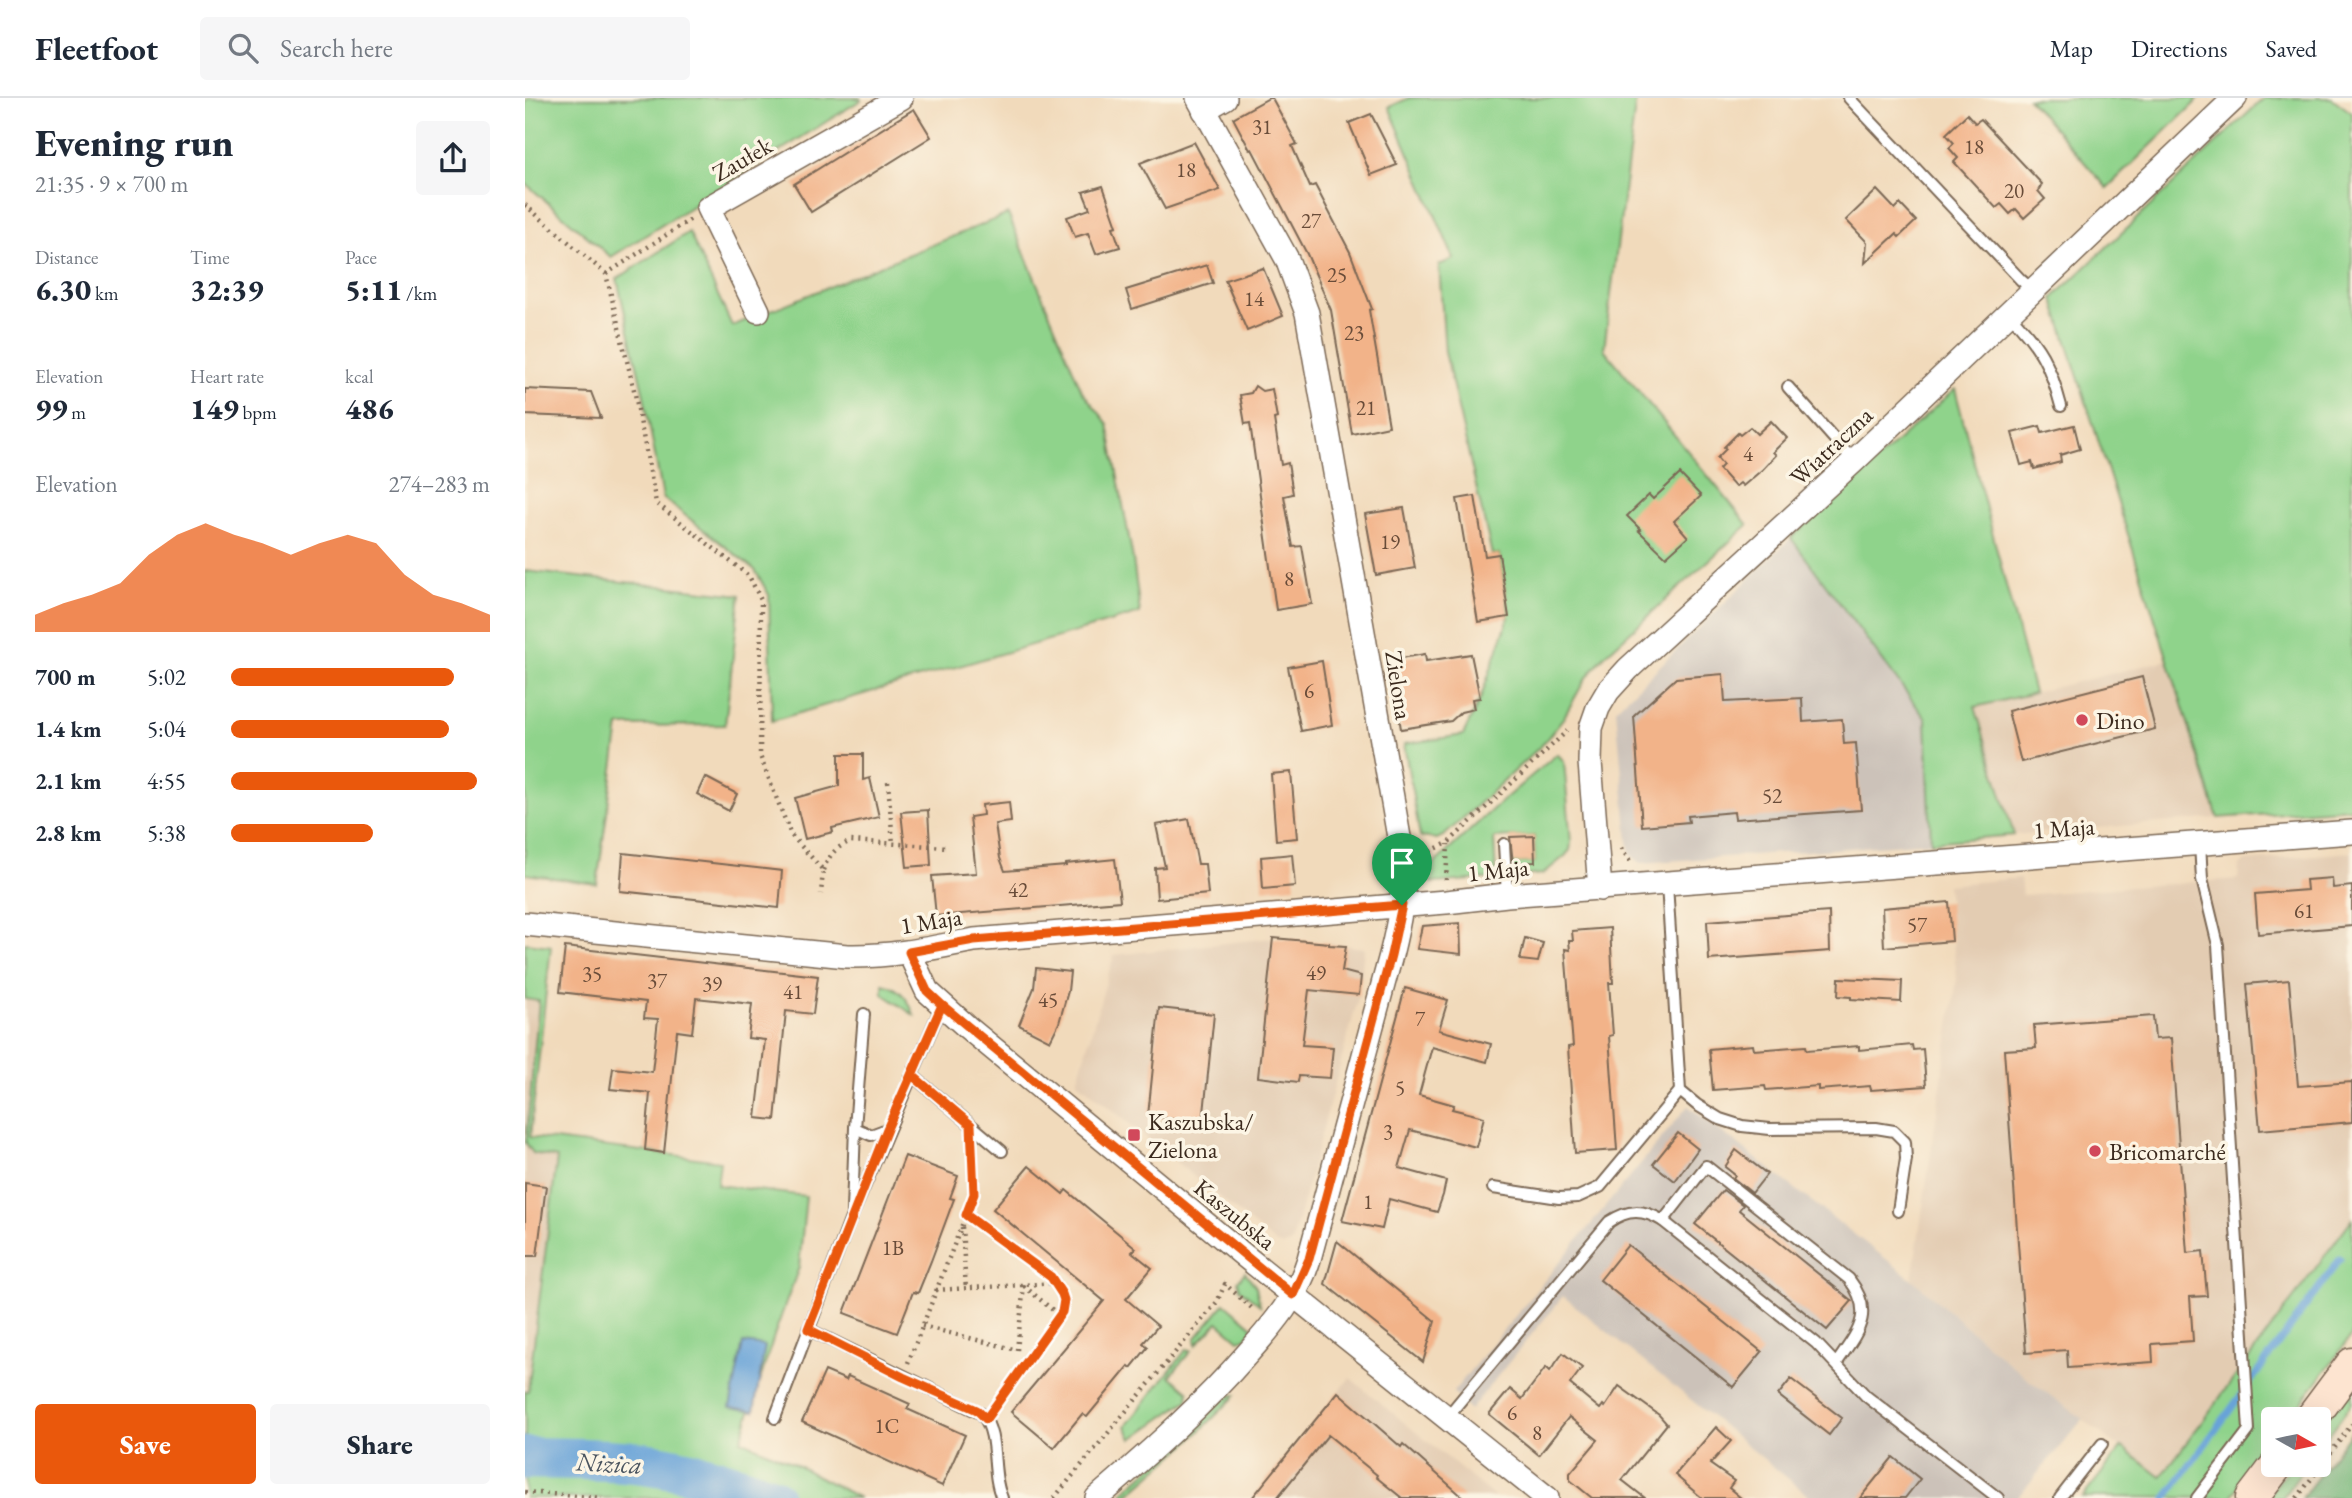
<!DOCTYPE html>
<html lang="en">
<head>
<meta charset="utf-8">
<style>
  body { margin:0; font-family:"EB Garamond",serif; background:#f6f6f7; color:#1f2937; height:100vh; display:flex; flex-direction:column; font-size:26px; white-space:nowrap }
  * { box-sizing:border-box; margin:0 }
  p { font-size:23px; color:#747a83 }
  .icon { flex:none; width:38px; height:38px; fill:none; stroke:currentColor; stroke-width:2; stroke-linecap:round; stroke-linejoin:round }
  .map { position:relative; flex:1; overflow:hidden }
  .details { display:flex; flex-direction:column; background:#fff; width:525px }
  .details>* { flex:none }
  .needle { width:46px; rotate:99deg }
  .buttons { position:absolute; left:1736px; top:1309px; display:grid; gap:14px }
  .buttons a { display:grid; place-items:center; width:70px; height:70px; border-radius:7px; background:#fff; box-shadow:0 7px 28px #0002; font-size:35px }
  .pin { position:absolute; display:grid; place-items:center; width:60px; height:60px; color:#fff; margin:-72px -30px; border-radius:50% 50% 50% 0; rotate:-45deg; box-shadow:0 0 7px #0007 }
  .pin .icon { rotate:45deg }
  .round { display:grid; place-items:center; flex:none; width:74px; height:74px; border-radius:7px; background:#f6f6f7 }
  .head { display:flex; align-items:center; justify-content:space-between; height:119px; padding:0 35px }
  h1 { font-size:38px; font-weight:800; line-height:52px }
  .metrics { display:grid; grid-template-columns:repeat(3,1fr); gap:10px; height:119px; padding:7px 35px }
  .metrics div { display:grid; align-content:center }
  .metrics b { font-size:30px; font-weight:800 }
  .metrics small { font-size:19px; font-weight:400 }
  .metrics p { font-size:19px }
  .chart { height:196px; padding:14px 35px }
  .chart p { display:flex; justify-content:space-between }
  .chart svg { width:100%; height:126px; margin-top:7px; fill:#ea580c; opacity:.7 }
  .cta { display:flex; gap:14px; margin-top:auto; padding:14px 35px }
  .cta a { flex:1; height:80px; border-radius:7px; background:#ea580c; color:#fff; font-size:28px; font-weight:800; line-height:80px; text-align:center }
  .cta a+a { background:#f6f6f7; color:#1f2937 }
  ul { padding:0 35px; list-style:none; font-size:23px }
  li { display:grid; grid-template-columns:112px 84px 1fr; align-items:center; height:52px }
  li i { height:18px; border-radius:9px; background:#ea580c }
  header { display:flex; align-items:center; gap:42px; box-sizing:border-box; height:98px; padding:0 35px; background:#fff; border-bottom:2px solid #e0e1e3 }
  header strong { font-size:33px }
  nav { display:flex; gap:38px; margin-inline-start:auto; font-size:24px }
  .search { width:490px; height:63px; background:#f6f6f7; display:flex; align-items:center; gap:18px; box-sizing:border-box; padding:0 24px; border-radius:7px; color:#747a83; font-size:26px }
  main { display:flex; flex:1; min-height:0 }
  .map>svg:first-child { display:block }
</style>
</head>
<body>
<header>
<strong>Fleetfoot</strong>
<div class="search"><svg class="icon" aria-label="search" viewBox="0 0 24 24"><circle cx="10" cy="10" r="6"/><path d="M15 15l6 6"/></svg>Search here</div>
<nav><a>Map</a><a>Directions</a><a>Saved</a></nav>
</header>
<main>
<section class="details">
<div class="head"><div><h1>Evening run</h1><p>21:35 · 9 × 700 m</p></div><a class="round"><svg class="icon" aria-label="share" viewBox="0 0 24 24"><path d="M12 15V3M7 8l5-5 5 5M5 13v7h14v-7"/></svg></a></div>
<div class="metrics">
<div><p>Distance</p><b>6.30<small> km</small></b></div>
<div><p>Time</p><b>32:39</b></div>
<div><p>Pace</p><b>5:11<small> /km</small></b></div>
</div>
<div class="metrics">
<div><p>Elevation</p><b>99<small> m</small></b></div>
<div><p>Heart rate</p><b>149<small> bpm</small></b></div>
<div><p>kcal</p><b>486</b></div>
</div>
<div class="chart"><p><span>Elevation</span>274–283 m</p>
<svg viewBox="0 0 160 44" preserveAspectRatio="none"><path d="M0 44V38L10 34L20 31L30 27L40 17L50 10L60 6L70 10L80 13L90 17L100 13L110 10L120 13L130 24L140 31L150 34L160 38V44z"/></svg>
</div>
<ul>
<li><b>700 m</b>5:02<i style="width:86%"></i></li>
<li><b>1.4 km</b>5:04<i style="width:84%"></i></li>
<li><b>2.1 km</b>4:55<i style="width:95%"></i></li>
<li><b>2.8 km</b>5:38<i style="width:55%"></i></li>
</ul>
<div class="cta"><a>Save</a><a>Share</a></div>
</section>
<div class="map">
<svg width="1827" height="1400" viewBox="0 0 1827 1400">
  <rect width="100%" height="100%" fill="#fcf5e5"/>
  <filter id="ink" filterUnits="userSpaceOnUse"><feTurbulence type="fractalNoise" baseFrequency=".0143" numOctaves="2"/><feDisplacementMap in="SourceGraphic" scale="14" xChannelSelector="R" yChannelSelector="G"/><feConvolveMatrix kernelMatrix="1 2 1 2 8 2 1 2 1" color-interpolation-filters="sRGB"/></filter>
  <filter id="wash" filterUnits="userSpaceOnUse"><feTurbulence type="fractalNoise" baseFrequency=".00686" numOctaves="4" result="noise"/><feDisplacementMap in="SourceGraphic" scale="28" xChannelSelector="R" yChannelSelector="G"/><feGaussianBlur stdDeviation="1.57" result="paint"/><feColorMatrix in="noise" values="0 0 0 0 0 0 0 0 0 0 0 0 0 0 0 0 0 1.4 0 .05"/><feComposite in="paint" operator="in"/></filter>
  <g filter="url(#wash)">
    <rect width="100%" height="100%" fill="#f1dabb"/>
    <!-- built -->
    <g fill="#e3ccb2">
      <polygon points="1642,562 1693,720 1489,737 1450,609"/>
      <polygon points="1827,754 1827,1120 1636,1379 1501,1280 1387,1181 1432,881 1422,787 1495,780 1497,797 1713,781 1714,769 1720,763"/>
      <polygon points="748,840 783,844 784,843 839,850 834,897 767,1144 759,1148 752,1146 552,983 589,857"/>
      <polygon points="0,845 26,848 5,1038 42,1042 0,1345"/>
      <polygon points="825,1280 971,1400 727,1400"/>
    </g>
    <!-- industrial -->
    <g fill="#ccc2b9">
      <polygon points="1266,440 1401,621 1406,744 1116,765 1106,757 1103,743 1091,611"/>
      <polygon points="1163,1008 1387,1181 1501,1280 1558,1321 1492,1400 1287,1400 1038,1198 945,1312 928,1294"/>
    </g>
    <!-- green -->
    <g fill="#8fd38b" stroke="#657e54" stroke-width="2">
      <polygon points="3,0 335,0 336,2 86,159 0,85 0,5"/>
      <polygon points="884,0 1111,0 1079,251 1223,427 1079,558 1061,580 1039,619 1017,647 920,737 912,741 895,739 879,646 938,637 956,599 984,519 974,456 967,457 920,254 914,167 929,161 864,9"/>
      <polygon points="1503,0 1675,0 1582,90"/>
      <polygon points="1739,0 1807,0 1827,15 1827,710 1693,720 1528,200"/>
      <polygon points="483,116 557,293 583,326 608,461 615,515 247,623 244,497 230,472 138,400 118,293 92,181 164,134 207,228"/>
      <polygon points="1430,291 1509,595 1450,609 1489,737 1406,744 1401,621 1266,440"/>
      <polygon points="0,473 215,497 200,627 94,628 72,786 0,776"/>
      <polygon points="1032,656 1039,663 1046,745 1045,752 1040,758 1018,776 986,779 986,765 1010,764 1009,738 969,740 971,780 909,785 904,783 898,772 910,765 970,709"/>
      <polygon points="0,845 26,848 5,1039 195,1063 192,1087 281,1098 274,1169 250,1235 216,1342 264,1363 334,1400 275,1400 180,1362 136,1354 0,1349 0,1293 3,1293 32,1060 8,1055 1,1045 14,903 0,901"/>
      <path d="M358 886C374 889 384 902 389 917L358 896Z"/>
      <polygon points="1827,1121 1827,1237 1764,1321 1748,1321 1748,1342 1705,1400 1558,1399 1597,1349 1636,1379"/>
      <polygon points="720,1174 731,1189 735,1207 715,1191 713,1183"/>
      <polygon points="700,1205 729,1230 721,1240 714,1242 693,1224 671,1247 670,1241"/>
      <polygon points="661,1252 666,1253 645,1278 664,1294 663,1302 607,1341 601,1328"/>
      <polygon points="1827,1285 1827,1305 1794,1350 1794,1330"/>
      <polygon points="707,1297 711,1297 665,1343 599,1400 598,1394 661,1339 699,1302"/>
      <polygon points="1766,1367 1781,1367 1757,1400 1741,1400"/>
      <polygon points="0,1370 139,1376 196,1389 227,1400 0,1400"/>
    </g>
    <!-- forest -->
    <polygon fill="#73b577" stroke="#57704a" stroke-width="2" points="1827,1333 1827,1400 1777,1400"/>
    <!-- water -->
    <polygon fill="#67a3d8" stroke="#51667b" stroke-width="2" points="218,1245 240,1248 229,1313 205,1309"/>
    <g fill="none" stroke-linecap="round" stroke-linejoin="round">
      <!-- stream -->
      <polyline stroke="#67a3d8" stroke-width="7" points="1641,1400 1815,1161"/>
      <!-- river -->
      <path stroke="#67a3d8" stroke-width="42" d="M0 1360C39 1361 79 1360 118 1365 163 1371 205 1384 247 1400"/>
    </g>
    <g id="blocks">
      <!-- building -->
      <g fill="#f2b389">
        <polygon points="744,0 747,0 772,46 767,48 785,89 790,87 825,154 847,211 844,212 864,328 827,336 806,212 782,156 727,51 725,52 708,20"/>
        <polygon points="389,11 406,39 286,114 269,86"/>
        <polygon points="846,16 872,67 846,77 824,25"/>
        <polygon points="1442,16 1450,25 1456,21 1517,86 1513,93 1520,101 1499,120 1491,111 1485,116 1476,106 1471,110 1429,64 1433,60 1424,50 1429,45 1421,36"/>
        <polygon points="669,44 695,92 640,111 615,65"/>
        <polygon points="578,88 592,128 588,129 595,149 571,156 563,135 550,139 542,119 565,111 558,94"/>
        <polygon points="1352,92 1370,111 1375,106 1391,123 1374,139 1371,136 1340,165 1342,144 1321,122"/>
        <polygon points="682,167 688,185 607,211 601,192"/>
        <polygon points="738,170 758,218 722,233 700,182"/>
        <polygon points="730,288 737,293 747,291 752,320 749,321 756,367 763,365 768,396 759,398 768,449 777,448 787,506 751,512 725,325 720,326 715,297 726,295"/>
        <polygon points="0,291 66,294 76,320 0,317"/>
        <polygon points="1246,323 1262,340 1248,354 1251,357 1238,371 1218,388 1215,385 1210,389 1194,371 1198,367 1192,360 1201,351 1199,349 1213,335 1215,337 1225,329 1232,336"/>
        <polygon points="1549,327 1555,351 1535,357 1536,364 1509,371 1507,364 1496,367 1487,335 1515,328 1517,335"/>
        <polygon points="1155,376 1176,398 1149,423 1163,439 1141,459 1114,433 1116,432 1102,418 1124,397 1128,401"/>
        <polygon points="950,398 960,458 974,456 984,519 953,524 932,401"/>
        <polygon points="879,410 890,470 851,477 840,416"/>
        <polygon points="900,556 901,563 946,556 955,600 947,601 949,611 936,614 926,623 876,631 865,562"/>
        <polygon points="797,563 807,627 776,633 763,569"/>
        <polygon points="1198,576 1200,604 1277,600 1278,624 1317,621 1319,646 1331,645 1336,712 1210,721 1209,714 1163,718 1164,724 1117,728 1109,618 1151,580"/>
        <polygon points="1617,579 1630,631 1496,664 1483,613"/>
        <polygon points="314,656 338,656 338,682 345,680 354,719 307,730 308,734 280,741 270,700 314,688"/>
        <polygon points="766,674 772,740 751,742 746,676"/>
        <polygon points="180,679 212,696 204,713 172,696"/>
        <polygon points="484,704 486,724 470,726 475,760 480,773 541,768 541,766 590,761 595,803 411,818 407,778 451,775 445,719 458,717 457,707"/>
        <polygon points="403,712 406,767 382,769 376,714"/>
        <polygon points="664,721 673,766 680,766 683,796 632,801 630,770 640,769 631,727"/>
        <polygon points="1009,738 1010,764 988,765 985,739"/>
        <polygon points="98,755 257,773 254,810 95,793"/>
        <polygon points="767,756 770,788 738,791 736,759"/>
        <polygon points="1807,780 1808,790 1827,788 1827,828 1733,836 1730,796 1782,792 1781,782"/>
        <polygon points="1424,804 1427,843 1359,849 1357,810"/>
        <polygon points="1304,814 1305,853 1184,862 1182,823"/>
        <polygon points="935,825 936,856 892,851 897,828"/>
        <polygon points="1085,830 1088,885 1084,885 1088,937 1084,938 1092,1052 1050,1055 1043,949 1048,948 1040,851 1045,852 1044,843 1048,843 1047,833"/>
        <polygon points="748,840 804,845 804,847 821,848 817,873 836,878 834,897 784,892 777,947 808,949 805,980 774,978 773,984 733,979"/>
        <polygon points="1000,840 1018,845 1013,864 995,862"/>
        <polygon points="40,849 293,878 288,916 261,913 250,1022 231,1020 240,942 223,940 227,906 171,900 167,935 152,933 139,1055 120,1052 125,995 85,991 88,970 127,974 133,921 119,920 121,904 35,894"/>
        <polygon points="511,870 545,874 543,893 534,925 525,943 494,927 509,890"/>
        <polygon points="1314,880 1377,883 1376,904 1326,901 1326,899 1313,898"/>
        <polygon points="1764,882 1773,988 1827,984 1827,1024 1735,1032 1722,886"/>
        <polygon points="880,890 923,902 914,932 966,946 962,964 907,949 894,997 929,1007 927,1011 959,1019 951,1049 885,1032 874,1070 921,1083 918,1097 912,1114 864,1101 857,1131 817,1123"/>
        <polygon points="634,910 689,916 678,1025 623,1018"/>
        <polygon points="1628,918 1630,941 1646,940 1662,1155 1678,1153 1682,1198 1665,1199 1668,1243 1627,1246 1628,1264 1543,1270 1542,1252 1501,1255 1479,952 1511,950 1509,927"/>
        <polygon points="1228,947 1229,952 1281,948 1282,952 1334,948 1334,952 1387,947 1388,952 1398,951 1401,988 1346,992 1345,988 1293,992 1293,988 1241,992 1240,988 1188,992 1184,951"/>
        <polygon points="1153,1035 1173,1051 1150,1083 1128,1066"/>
        <polygon points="1211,1052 1242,1076 1227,1095 1208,1080 1210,1077 1200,1069"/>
        <polygon points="380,1058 433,1078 425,1100 429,1101 406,1163 393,1195 388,1194 372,1235 319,1215"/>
        <polygon points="504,1068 538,1096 541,1092 611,1150 607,1154 627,1170 601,1201 633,1228 618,1245 623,1249 606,1270 604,1268 562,1319 557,1316 529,1350 486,1314 579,1203 468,1111"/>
        <polygon points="0,1085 21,1088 12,1158 0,1158"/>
        <polygon points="1198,1092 1218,1107 1214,1112 1327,1203 1302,1232 1170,1126"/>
        <polygon points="812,1143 910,1223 898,1264 800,1186"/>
        <polygon points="1103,1147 1237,1254 1208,1289 1075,1182"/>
        <polygon points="1038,1255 1057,1270 1045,1286 1075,1311 1078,1307 1080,1309 1094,1288 1134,1317 1142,1326 1097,1382 1120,1400 1067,1400 1045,1382 1045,1375 1073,1342 1044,1319 1014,1357 964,1316 985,1291 997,1301 1021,1269 1025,1273"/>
        <polygon points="300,1273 321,1282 323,1278 385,1306 382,1311 440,1337 417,1388 277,1324"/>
        <polygon points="1266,1281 1317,1320 1304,1337 1253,1297"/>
        <polygon points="813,1294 876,1349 878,1346 939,1400 877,1400 851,1379 852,1377 803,1337 752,1400 727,1400"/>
        <polygon points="1191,1329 1206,1343 1185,1366 1209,1383 1204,1390 1216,1400 1177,1400 1150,1377"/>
        <polygon points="1368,1359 1395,1381 1380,1400 1335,1400"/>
      </g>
    </g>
  </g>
  <g filter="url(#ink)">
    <use href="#blocks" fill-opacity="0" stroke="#7b6855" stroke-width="2"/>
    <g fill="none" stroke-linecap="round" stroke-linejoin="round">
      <defs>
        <g id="lane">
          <polyline points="1324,0 1496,182 1508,192"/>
          <path d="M1484 216C1515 248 1525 266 1536 308"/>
          <polyline points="1263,289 1329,363"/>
          <polyline points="979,746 982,797"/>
          <polyline points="1142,786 1155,993 1172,1007 1195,1021 1217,1028 1245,1031 1351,1030 1369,1033 1380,1044 1381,1061 1373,1113"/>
          <polyline points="387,977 477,1053"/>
          <polyline points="330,1030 346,1037 362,1031"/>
          <polyline points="968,1090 1034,1100 1053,1099 1075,1089 1155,993"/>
          <polyline points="327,1112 330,1030 339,916"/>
          <path d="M283 1231 457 1316C475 1339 465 1374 477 1400"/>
          <path d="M1311 1266C1332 1235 1351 1216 1324 1181L1181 1068 1138 1123 1291 1245 1341 1298 1473 1400"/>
          <path d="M922 1319 1084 1124C1103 1111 1118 1111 1138 1123"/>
          <polyline points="250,1320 326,1120 417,907"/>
          <polyline points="1535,1400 1577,1346"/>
          <polyline points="1672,1400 1724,1332 1693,847 1677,781 1675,746"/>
        </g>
        <g id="street">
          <polyline points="679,12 700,0"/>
          <polyline points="233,213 183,110 376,0"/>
          <polyline points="1075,791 1065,664 1066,630 1073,610 1083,593 1103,571 1329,363 1710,0"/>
          <path d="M0 826 322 858C365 859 407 850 449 842L921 804 982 797 1827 734"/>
          <polyline points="384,854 402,893 442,929 721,1159 1022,1400"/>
          <path d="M572 1400C625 1354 677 1308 723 1255 748 1227 773 1198 784 1161L866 857C874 825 880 795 878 762L782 215 762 161 673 0"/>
        </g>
        <g id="secondary">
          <polyline points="1786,1321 1827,1266"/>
          <polyline points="1727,1400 1752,1367"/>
        </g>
      </defs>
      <!-- lane casing -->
      <use href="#lane" stroke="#7b6855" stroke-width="14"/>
      <!-- street casing -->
      <use href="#street" stroke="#7b6855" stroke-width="26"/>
      <!-- secondary casing -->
      <use href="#secondary" stroke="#7b6855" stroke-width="35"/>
      <!-- path -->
      <g stroke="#7b6855" stroke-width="4.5" stroke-dasharray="2 5" stroke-linecap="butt">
        <polyline points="0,107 81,176 110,296 131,405 224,478 236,502 235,658 266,737 298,772 296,796"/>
        <polyline points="81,176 166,121"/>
        <polyline points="363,684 368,746"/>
        <polyline points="1096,750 1107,766"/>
        <polyline points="899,756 923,745 1042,633"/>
        <path d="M298 772C305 756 310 750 326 743L422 749"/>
        <polyline points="921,782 923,746"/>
        <path d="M441 1117 526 1179C539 1195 541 1208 530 1226L469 1309"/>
        <polyline points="437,1129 441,1191"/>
        <polyline points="499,1188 535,1218"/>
        <polyline points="411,1192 531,1185"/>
        <polyline points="397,1228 492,1252 499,1187"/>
        <polyline points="383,1265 449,1096 447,1048"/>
        <polyline points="0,1394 77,1400"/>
        <polyline points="529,1400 692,1204 700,1186 730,1213"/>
        <polyline points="1772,1400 1827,1326"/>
      </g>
      <!-- lane -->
      <use href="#lane" stroke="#fff" stroke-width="10"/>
      <!-- street -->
      <use href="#street" stroke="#fff" stroke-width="23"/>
      <!-- secondary -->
      <use href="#secondary" stroke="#fde4d0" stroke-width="32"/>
    </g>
  </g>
  <g fill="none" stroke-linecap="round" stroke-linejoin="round" filter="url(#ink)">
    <defs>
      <polyline id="route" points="877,807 449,842 384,854 402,893 417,907 362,1031 283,1231 378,1279 452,1312 461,1321 537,1214 539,1202 537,1196 526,1179 441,1117 449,1096 446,1027 387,977 417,907 768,1197 784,1161 866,857 877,807"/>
    </defs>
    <!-- route casing -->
    <use href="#route" stroke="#fff" stroke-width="14"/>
    <!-- route -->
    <use href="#route" stroke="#ea580c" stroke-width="9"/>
  </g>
  <!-- markers -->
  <g fill="#d1495b" stroke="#fcf5e5" stroke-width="2.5">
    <circle cx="1557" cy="622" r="7"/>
    <rect x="602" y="1030" width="14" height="14" rx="3.5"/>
    <circle cx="1570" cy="1053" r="7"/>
  </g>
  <g text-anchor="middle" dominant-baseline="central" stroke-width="7" stroke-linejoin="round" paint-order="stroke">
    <!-- number labels -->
    <g font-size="21" fill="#694c39">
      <text x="737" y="28">31</text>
      <text x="1449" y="48">18</text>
      <text x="661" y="71">18</text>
      <text x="1489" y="92">20</text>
      <text x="786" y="122">27</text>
      <text x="812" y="176">25</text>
      <text x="729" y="200">14</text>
      <text x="829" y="234">23</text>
      <text x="841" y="309">21</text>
      <text x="1223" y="355">4</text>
      <text x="865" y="443">19</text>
      <text x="764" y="480">8</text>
      <text x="784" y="592">6</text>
      <text x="1247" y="697">52</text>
      <text x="493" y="791">42</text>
      <text x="1779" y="812">61</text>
      <text x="1392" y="826">57</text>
      <text x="791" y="874">49</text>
      <text x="67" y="875">35</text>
      <text x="132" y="882">37</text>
      <text x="187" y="885">39</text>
      <text x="268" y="893">41</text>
      <text x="523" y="901">45</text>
      <text x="895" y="920">7</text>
      <text x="875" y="989">5</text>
      <text x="863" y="1033">3</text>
      <text x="843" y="1103">1</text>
      <text x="368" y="1149">1B</text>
      <text x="987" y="1314">6</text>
      <text x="362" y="1327">1C</text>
      <text x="1012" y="1334">8</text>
    </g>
    <!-- street labels -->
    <g font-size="24" fill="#3b2a1e" stroke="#fcf5e5">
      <text transform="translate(217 61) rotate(-30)">Zaułek</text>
      <text transform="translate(1306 348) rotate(-43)">Wiatraczna</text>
      <text transform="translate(874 587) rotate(81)">Zielona</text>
      <text transform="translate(1539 730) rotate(-4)">1 Maja</text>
      <text transform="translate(973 772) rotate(-6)">1 Maja</text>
      <text transform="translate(406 823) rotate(-9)">1 Maja</text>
      <text transform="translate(710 1116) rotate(39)">Kaszubska</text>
    </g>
    <!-- poi labels -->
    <g font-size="24" fill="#3b2a1e" stroke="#fcf5e5" text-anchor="start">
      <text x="1571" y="622">Dino</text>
      <text x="623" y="1023">Kaszubska/<tspan x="623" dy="28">Zielona</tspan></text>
      <text x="1584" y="1053">Bricomarché</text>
    </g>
    <!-- water labels -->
    <g font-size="26" font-style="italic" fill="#4a545f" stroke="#fcf5e5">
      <text transform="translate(84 1365) rotate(3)">Nizica</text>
    </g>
  </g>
</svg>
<div class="buttons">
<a><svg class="needle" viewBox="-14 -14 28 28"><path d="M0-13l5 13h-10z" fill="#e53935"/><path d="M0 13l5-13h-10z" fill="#747a83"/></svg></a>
</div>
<div class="pin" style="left:877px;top:807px;background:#1e9e55"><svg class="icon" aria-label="arrive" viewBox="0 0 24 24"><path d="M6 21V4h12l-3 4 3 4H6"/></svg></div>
</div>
</main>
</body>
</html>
